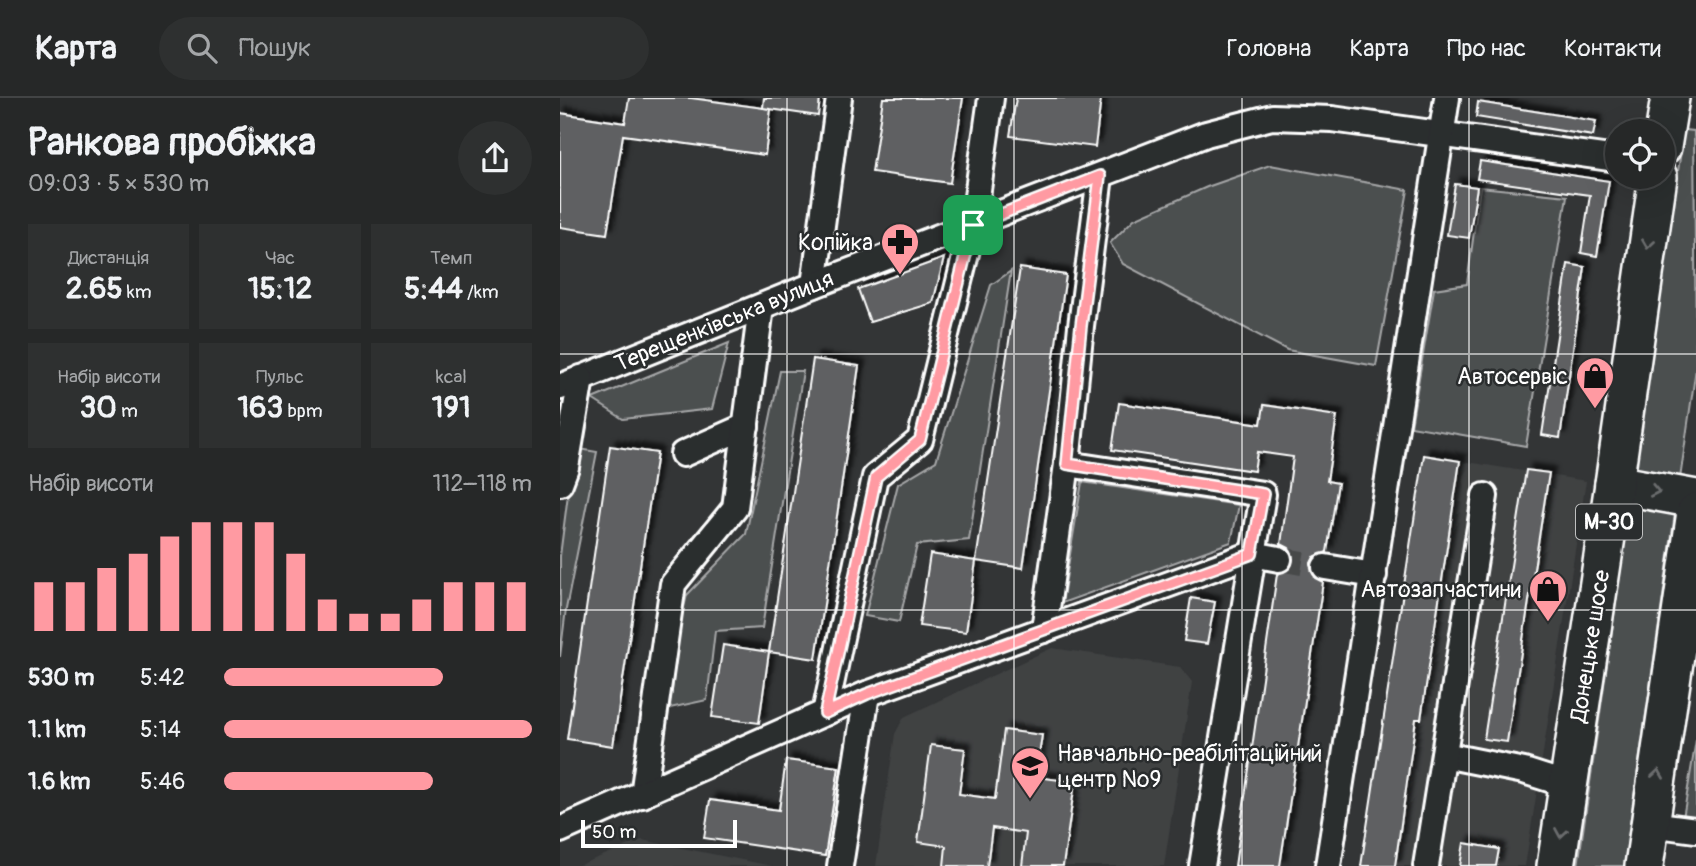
<!DOCTYPE html>
<html lang="uk">
<head>
<meta charset="utf-8">
<style>
  body { margin:0; font-family:Pangolin,sans-serif; background:#2e3030; color:#f1f3f6; height:100vh; display:flex; flex-direction:column; font-size:26px; white-space:nowrap }
  * { box-sizing:border-box; margin:0 }
  p { font-size:23px; color:#a4a6a8 }
  .icon { flex:none; width:38px; height:38px; fill:none; stroke:currentColor; stroke-width:2; stroke-linecap:round; stroke-linejoin:round }
  .map { position:relative; flex:1; overflow:hidden }
  .side { display:flex; flex-direction:column; background:#262828; width:560px }
  .side>* { flex:none }
  .buttons { position:absolute; left:1045px; top:21px; display:grid; gap:14px }
  .buttons a { display:grid; place-items:center; width:70px; height:70px; border-radius:50%; background:#262828; box-shadow:0 7px 28px #0002,0 0 0 2px #424445; font-size:35px }
  .scale { position:absolute; left:21px; bottom:18px; width:156px; box-sizing:border-box; padding-left:7px; border:4px solid #fff; border-top:0; font-size:19px; line-height:24px; white-space:nowrap; color:#fff; -webkit-text-stroke:5px #2a2d2e; paint-order:stroke }
  .pin { position:absolute; display:grid; place-items:center; width:60px; height:60px; color:#fff; margin:-30px; border-radius:14px; box-shadow:0 4px 10px #0006 }
  .round { display:grid; place-items:center; flex:none; width:74px; height:74px; border-radius:37px; background:#2e3030 }
  .head { display:flex; align-items:center; justify-content:space-between; height:119px; padding:0 28px }
  h1 { font-size:38px; font-weight:800; line-height:52px }
  .stats { display:grid; grid-template-columns:repeat(3,1fr); gap:10px; height:119px; padding:7px 28px }
  .stats div { display:grid; align-content:center; border-radius:0px; background:#2e3030; text-align:center }
  .stats b { font-size:30px; font-weight:800 }
  .stats small { font-size:19px; font-weight:400 }
  .stats p { font-size:19px }
  .chart { height:196px; padding:14px 28px }
  .chart p { display:flex; justify-content:space-between }
  .chart svg { width:100%; height:126px; margin-top:7px; stroke:#ff9aa2; stroke-width:6 }
  ul { padding:0 28px; list-style:none; font-size:23px }
  li { display:grid; grid-template-columns:112px 84px 1fr; align-items:center; height:52px }
  li i { height:18px; border-radius:9px; background:#ff9aa2 }
  header { display:flex; align-items:center; gap:42px; box-sizing:border-box; height:98px; padding:0 35px; background:#262828; border-bottom:2px solid #424445 }
  header strong { font-size:33px }
  nav { display:flex; gap:38px; margin-inline-start:auto; font-size:24px }
  .search { width:490px; height:63px; background:#2e3030; display:flex; align-items:center; gap:18px; box-sizing:border-box; padding:0 24px; border-radius:38px; color:#a4a6a8; font-size:26px }
  main { display:flex; flex:1; min-height:0 }
  .map>svg:first-child { display:block }
</style>
</head>
<body>
<header>
<strong>Карта</strong>
<div class="search"><svg class="icon" aria-label="search" viewBox="0 0 24 24"><circle cx="10" cy="10" r="6"/><path d="M15 15l6 6"/></svg>Пошук</div>
<nav><a>Головна</a><a>Карта</a><a>Про нас</a><a>Контакти</a></nav>
</header>
<main>
<section class="side">
<div class="head"><div><h1>Ранкова пробіжка</h1><p>09:03 · 5 × 530 m</p></div><a class="round"><svg class="icon" aria-label="share" viewBox="0 0 24 24"><path d="M12 15V3M7 8l5-5 5 5M5 13v7h14v-7"/></svg></a></div>
<div class="stats">
<div><p>Дистанція</p><b>2.65<small> km</small></b></div>
<div><p>Час</p><b>15:12</b></div>
<div><p>Темп</p><b>5:44<small> /km</small></b></div>
</div>
<div class="stats">
<div><p>Набір висоти</p><b>30<small> m</small></b></div>
<div><p>Пульс</p><b>163<small> bpm</small></b></div>
<div><p>kcal</p><b>191</b></div>
</div>
<div class="chart"><p><span>Набір висоти</span>112–118 m</p>
<svg viewBox="0 0 160 44" preserveAspectRatio="none"><path d="M5 44V27M15 44V27M25 44V22M35 44V17M45 44V11M55 44V6M65 44V6M75 44V6M85 44V17M95 44V33M105 44V38M115 44V38M125 44V33M135 44V27M145 44V27M155 44V27"/></svg>
</div>
<ul>
<li><b>530 m</b>5:42<i style="width:71%"></i></li>
<li><b>1.1 km</b>5:14<i style="width:100%"></i></li>
<li><b>1.6 km</b>5:46<i style="width:68%"></i></li>
</ul>
</section>
<div class="map">
<svg width="1136" height="768" viewBox="0 0 1136 768">
  <defs>
    <filter id="shadow"><feDropShadow dx="6" dy="-6" stdDeviation="2" flood-color="#0009"/></filter>
  </defs>
  <rect width="100%" height="100%" fill="#333536"/>
  <filter id="ink" filterUnits="userSpaceOnUse"><feTurbulence type="fractalNoise" baseFrequency=".0143" numOctaves="2"/><feDisplacementMap in="SourceGraphic" scale="14" xChannelSelector="R" yChannelSelector="G"/><feConvolveMatrix kernelMatrix="1 2 1 2 8 2 1 2 1" color-interpolation-filters="sRGB"/></filter>
  <g filter="url(#ink)">
    <!-- built -->
    <g fill="#404243">
      <polygon points="864,357 1026,383 965,768 801,768"/>
      <polygon points="492,550 620,569 632,584 604,768 316,768 335,636 344,619"/>
      <polygon points="82,742 212,768 17,768"/>
    </g>
    <!-- green -->
    <g fill="#4c4f50" stroke="#a6a7a8" stroke-width="2">
      <polygon points="1124,32 1134,33 1136,270 1064,768 1018,768"/>
      <polygon points="710,67 848,92 816,268 727,252 563,166 550,145 574,121 647,89"/>
      <polygon points="920,89 1007,98 966,348 851,328 874,191 907,186"/>
      <polygon points="451,173 409,442 357,447 339,524 305,518 338,386 376,363 431,187"/>
      <polygon points="169,245 152,311 63,321 32,301"/>
      <polygon points="220,273 243,273 202,530 155,533 147,602 110,610 119,530 127,497 186,436"/>
      <polygon points="14,350 37,354 6,511 0,559 0,458"/>
      <polygon points="522,384 679,407 671,444 502,505"/>
      <polygon points="1136,642 1136,721 1123,720"/>
    </g>
    <!-- building -->
    <g fill="#5f6162" stroke="#fff" stroke-width="2" filter="url(#shadow)">
      <polygon points="69,0 131,0 211,11 205,57 63,37 47,136 0,129 0,15 65,25"/>
      <polygon points="204,0 260,0 258,18 203,10"/>
      <polygon points="323,0 403,0 390,85 312,74"/>
      <polygon points="456,0 541,0 535,49 450,38"/>
      <polygon points="918,4 1036,23 1033,38 916,19"/>
      <polygon points="920,63 1049,83 1037,158 1021,155 1030,97 917,81"/>
      <polygon points="895,86 917,89 909,140 887,137"/>
      <polygon points="384,160 373,205 310,224 298,191"/>
      <polygon points="1008,166 1025,169 1000,340 982,337"/>
      <polygon points="460,170 506,177 463,470 416,463"/>
      <polygon points="253,261 299,268 256,561 209,554"/>
      <polygon points="559,305 701,326 704,307 777,318 767,383 778,385 767,454 754,459 750,467 755,480 763,484 720,768 675,768 717,476 730,471 734,463 729,450 721,446 733,359 697,354 694,373 552,352"/>
      <polygon points="50,348 97,355 53,648 7,641"/>
      <polygon points="864,357 900,363 861,621 856,621 835,768 801,768"/>
      <polygon points="966,372 989,375 947,644 924,641"/>
      <polygon points="370,456 416,463 406,534 359,528"/>
      <polygon points="631,500 655,504 647,546 624,543"/>
      <polygon points="163,547 209,554 199,625 152,619"/>
      <polygon points="444,632 482,637 476,679 515,684 503,768 462,768 466,735 432,730 427,768 384,768 386,748 358,744 371,647 405,651 399,696 435,701"/>
      <polygon points="226,662 279,669 265,758 144,740 150,702 219,712"/>
      <polygon points="904,745 939,751 936,768 900,768"/>
    </g>
    <g fill="none" stroke-linecap="round" stroke-linejoin="round">
      <!-- minor-tunnel -->
      <polyline stroke="#47494a" stroke-width="24" stroke-dasharray="24 12" stroke-linecap="butt" points="719,461 765,469"/>
      <defs>
        <g id="minor">
          <polyline points="254,187 279,0"/>
          <polyline points="0,289 254,187 646,36 712,19 772,21 1057,61"/>
          <polyline points="123,356 186,328"/>
          <polyline points="507,366 703,396 642,768"/>
          <polyline points="0,385 6,369 21,280"/>
          <polyline points="765,469 814,477"/>
          <polyline points="484,532 507,366 521,228 540,78"/>
          <polyline points="265,615 315,379 360,342 413,127 431,0"/>
          <polyline points="884,657 964,673 1008,687"/>
          <polyline points="83,697 113,486 175,410 201,209"/>
          <polyline points="1090,726 1136,732"/>
          <polyline points="0,732 307,596 692,456 719,461"/>
          <polyline points="280,768 307,596"/>
          <polyline points="768,768 887,0"/>
          <polyline points="866,768 925,398"/>
        </g>
        <g id="highway">
          <polyline points="1102,49 1110,0"/>
          <polyline points="1054,386 1136,401"/>
          <polyline points="996,768 1054,386 1098,79"/>
          <polyline points="1084,768 1136,414"/>
        </g>
      </defs>
      <!-- minor casing -->
      <use href="#minor" stroke="#fff" stroke-width="30"/>
      <!-- highway casing -->
      <use href="#highway" stroke="#fff" stroke-width="42"/>
      <!-- minor -->
      <use href="#minor" stroke="#2a2d2e" stroke-width="24"/>
      <!-- highway -->
      <use href="#highway" stroke="#2a2d2e" stroke-width="37"/>
    </g>
    <!-- one-way arrows -->
    <defs><path id="oneway-chevron" d="M-2-3.5L2.5 0L-2 3.5" fill="none" stroke-width="1.6" stroke-linecap="round" stroke-linejoin="round" transform="scale(1.75)"/></defs>
    <g stroke="#6a6c6d">
      <use href="#oneway-chevron" transform="translate(1088 146) rotate(98)"/>
      <use href="#oneway-chevron" transform="translate(1095 393) rotate(11)"/>
      <use href="#oneway-chevron" transform="translate(1098 676) rotate(-82)"/>
      <use href="#oneway-chevron" transform="translate(1001 735) rotate(99)"/>
    </g>
  </g>
  <g fill="none" stroke-linecap="round" stroke-linejoin="round" filter="url(#ink)">
    <defs>
      <polygon id="route" points="540,78 521,228 507,366 703,396 692,456 307,596 265,615 316,379 360,342 413,127"/>
    </defs>
    <!-- route casing -->
    <use href="#route" stroke="#fff" stroke-width="14"/>
    <!-- route -->
    <use href="#route" stroke="#ff9aa2" stroke-width="9"/>
  </g>
  <!-- grid -->
  <path fill="none" stroke="#fff" stroke-width="2" stroke-opacity="0.55" d="M227 0V768M454 0V768M682 0V768M909 0V768M0 256H1136M0 512H1136"/>
  <!-- icons -->
  <defs>
    <symbol id="pharmacy-pin" viewBox="-11 -11 22 30"><path d="M0 17L-7.5 6A9.5 9.5 0 1 1 7.5 6Z" fill="#ff9aa2" stroke="#2a2d2e"/><path d="M-2-6h4v4h4v4h-4v4h-4v-4h-4v-4h4Z" fill="#111"/></symbol>
    <symbol id="shop-pin" viewBox="-11 -11 22 30"><path d="M0 17L-7.5 6A9.5 9.5 0 1 1 7.5 6Z" fill="#ff9aa2" stroke="#2a2d2e"/><path d="M-5-2.5h2.3a2.7 3.5 0 0 1 5.4 0H5L5.5 6h-11ZM-1.5-2.5h3a1.5 2.3 0 0 0-3 0Z" fill="#111"/></symbol>
    <symbol id="school-pin" viewBox="-11 -11 22 30"><path d="M0 17L-7.5 6A9.5 9.5 0 1 1 7.5 6Z" fill="#ff9aa2" stroke="#2a2d2e"/><path d="M0-5L7-2L0 1L-7-2ZM-4 1L0 2.5L4 1V4Q0 6-4 4Z" fill="#111"/></symbol>
  </defs>
  <g fill-rule="evenodd">
    <use href="#pharmacy-pin" x="318" y="122" width="44" height="60"/>
    <use href="#shop-pin" x="1013" y="256" width="44" height="60"/>
    <use href="#shop-pin" x="966" y="469" width="44" height="60"/>
    <use href="#school-pin" x="448" y="646" width="44" height="60"/>
  </g>
  <g text-anchor="middle" dominant-baseline="central" stroke-width="5" stroke-linejoin="round" paint-order="stroke">
    <!-- shield labels -->
    <rect fill="#2a2d2e" stroke="#bfc0c0" stroke-width="2" x="1016" y="406.5" width="66" height="35" rx="5"/>
    <g font-size="21" font-weight="bold" fill="#fff">
      <text x="1049" y="424">М-30</text>
    </g>
    <!-- poi labels -->
    <g font-size="23" fill="#fff" stroke="#2a2d2e" text-anchor="end">
      <text x="313" y="144">Копійка</text>
      <text x="1008" y="278">Автосервіс</text>
      <text x="961" y="491">Автозапчастини</text>
      <text x="497" y="655" text-anchor="start">Навчально-реабілітаційний<tspan x="497" dy="26">центр №9</tspan></text>
    </g>
    <!-- street labels -->
    <g font-size="23" fill="#fff" stroke="#2a2d2e">
      <text transform="translate(164 223) rotate(-22)">Терещенківська вулиця</text>
      <text transform="translate(1030 548) rotate(-81)">Донецьке шосе</text>
    </g>
  </g>
</svg>
<div class="buttons">
<a><svg class="icon" aria-label="locate" viewBox="0 0 24 24"><circle cx="12" cy="12" r="6"/><path d="M12 2v4M12 18v4M2 12h4M18 12h4"/></svg></a>
</div>
<div class="scale">50 m</div>
<div class="pin" style="left:413px;top:127px;background:#1e9e55"><svg class="icon" aria-label="arrive" viewBox="0 0 24 24"><path d="M6 21V4h12l-3 4 3 4H6"/></svg></div>
</div>
</main>
</body>
</html>
